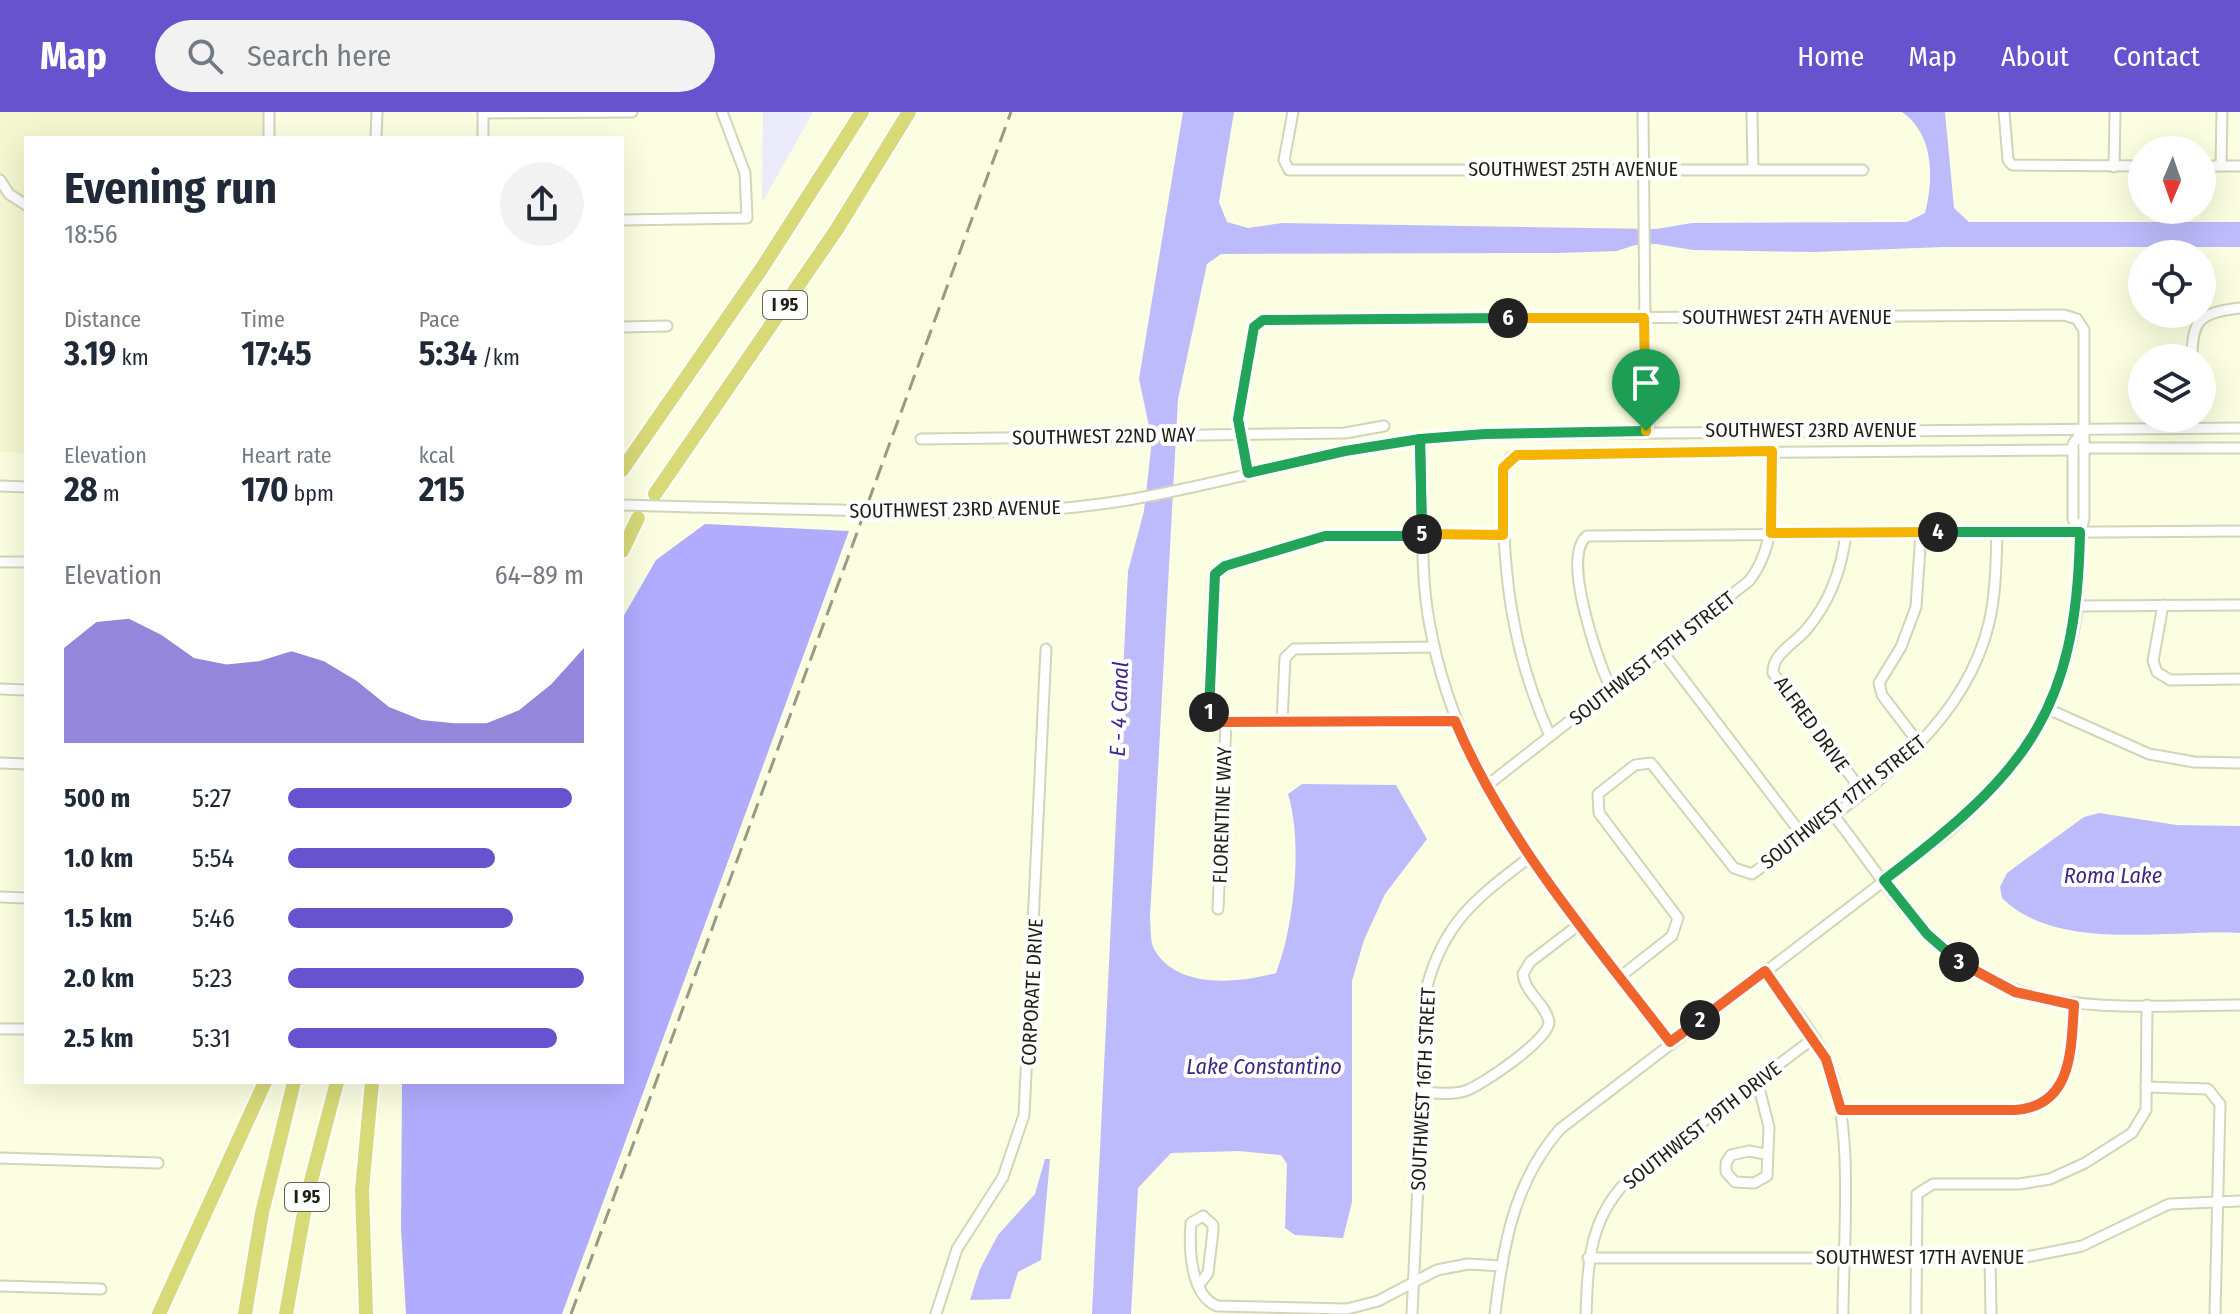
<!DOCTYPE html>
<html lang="en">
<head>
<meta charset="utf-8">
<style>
  body { margin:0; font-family:"Fira Sans Condensed",sans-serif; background:#f2f2f3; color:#1f2937; height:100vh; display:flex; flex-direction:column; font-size:30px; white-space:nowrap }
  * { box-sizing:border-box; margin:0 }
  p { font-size:26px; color:#747a83 }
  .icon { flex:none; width:44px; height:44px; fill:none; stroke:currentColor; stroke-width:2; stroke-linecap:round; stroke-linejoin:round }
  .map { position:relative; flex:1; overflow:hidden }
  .sheet { position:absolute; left:24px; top:24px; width:600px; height:948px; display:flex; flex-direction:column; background:#fff; border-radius:0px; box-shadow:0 8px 32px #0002 }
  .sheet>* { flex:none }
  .needle { width:52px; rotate:182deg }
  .controls { position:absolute; left:2128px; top:24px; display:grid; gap:16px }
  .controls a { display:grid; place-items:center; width:88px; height:88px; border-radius:50%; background:#fff; box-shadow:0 8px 32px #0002; font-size:40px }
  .pin { position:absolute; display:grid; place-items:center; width:68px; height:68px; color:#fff; margin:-82px -34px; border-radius:50% 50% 50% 0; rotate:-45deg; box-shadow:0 0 8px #0007 }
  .pin .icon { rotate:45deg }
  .km { position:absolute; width:40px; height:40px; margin:-20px; border-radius:50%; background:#222; color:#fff; font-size:22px; line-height:40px; text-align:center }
  .round { display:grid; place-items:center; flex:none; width:84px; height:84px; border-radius:42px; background:#f2f2f3 }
  .overview { display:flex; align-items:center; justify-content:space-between; height:136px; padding:0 40px }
  h1 { font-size:44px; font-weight:700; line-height:60px }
  .figures { display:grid; grid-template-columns:repeat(3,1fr); gap:12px; height:136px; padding:8px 40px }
  .figures div { display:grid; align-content:center }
  .figures b { font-size:34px; font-weight:700 }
  .figures small { font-size:22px; font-weight:400 }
  .figures p { font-size:22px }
  .chart { height:224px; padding:16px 40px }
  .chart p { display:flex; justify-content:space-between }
  .chart svg { width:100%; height:144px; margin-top:8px; fill:#6753cd; opacity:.7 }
  ul { padding:0 40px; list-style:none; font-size:26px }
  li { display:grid; grid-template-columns:128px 96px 1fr; align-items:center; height:60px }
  li i { height:20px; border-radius:10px; background:#6753cd }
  header { display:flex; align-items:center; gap:48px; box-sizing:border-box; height:112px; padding:0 40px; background:#6753cd; color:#fff }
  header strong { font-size:38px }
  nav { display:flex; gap:44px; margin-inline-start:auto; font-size:28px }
  .search { width:560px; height:72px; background:#f2f2f3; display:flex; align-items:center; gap:20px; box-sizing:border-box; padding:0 28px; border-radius:44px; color:#747a83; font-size:30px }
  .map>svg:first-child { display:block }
</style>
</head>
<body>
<header>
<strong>Map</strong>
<div class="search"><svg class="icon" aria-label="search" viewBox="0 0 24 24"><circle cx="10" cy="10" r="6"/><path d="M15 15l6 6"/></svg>Search here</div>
<nav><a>Home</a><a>Map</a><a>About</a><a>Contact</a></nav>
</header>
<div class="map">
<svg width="2240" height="1202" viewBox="0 0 2240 1202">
  <rect width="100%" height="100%" fill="#fcfee1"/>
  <!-- built -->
  <polygon fill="#f5f7d1" points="0,0 265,0 264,26 26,26 26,341 0,340"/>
  <!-- green -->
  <polygon fill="#ebebfc" points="763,0 813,0 762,91"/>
  <!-- forest -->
  <polygon fill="#b1acfe" points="705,412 849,419 562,1202 406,1202 401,1117 402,970 622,970 622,507 656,448"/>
  <!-- water -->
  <g fill="#bebbfd">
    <path d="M1183 0H1234L1219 90 1227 110 1248 116 1282 111 1656 117 1692 111 1907 110 1925 101C1934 66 1934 22 1902 0H1945L1954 96 1969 110H2240V135H1944L1814 140 1693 138 1656 132 1635 133 1617 139 1558 141 1221 142 1207 152 1178 287 1150 806C1151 816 1150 829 1154 837 1177 878 1239 871 1276 861 1294 815 1303 730 1288 682L1302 672 1396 673 1427 727 1385 782 1364 828 1352 869V1090L1343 1126 1295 1123 1285 1116 1287 1052 1281 1043 1239 1039 1171 1041 1138 1076 1131 1202H1092L1128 459 1144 399 1152 328 1139 267Z"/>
    <path d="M2099 701 2177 713 2240 714V821C2168 817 2058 841 2002 786L2000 775 2007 761 2084 705Z"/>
    <polygon points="1045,1047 1050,1047 1041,1148 1018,1160 1010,1187 970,1188 980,1157 998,1123 1035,1082"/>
  </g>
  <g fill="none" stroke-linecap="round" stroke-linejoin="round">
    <defs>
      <g id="minor">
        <polyline points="1293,0 1284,48 1289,58 1863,58"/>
        <polyline points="1643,0 1646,319"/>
        <polyline points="1752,0 1753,57"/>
        <polyline points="2004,0 2008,48 2012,53 2142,54"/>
        <polyline points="483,1 632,0"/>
        <polyline points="269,26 269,0"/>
        <polyline points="376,26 377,0"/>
        <polyline points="483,26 483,0"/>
        <polyline points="2202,54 2240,54"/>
        <polyline points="2221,54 2222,0"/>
        <polyline points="2114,55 2115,0"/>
        <polyline points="0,68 9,82 26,93"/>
        <polyline points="622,108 747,106 745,61 722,0"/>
        <polyline points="622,215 667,214"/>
        <path d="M2192 246C2192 206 2201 201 2240 196"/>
        <polyline points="921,327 1345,321 1384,314"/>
        <path d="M1420 327C1426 387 1418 448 1429 509 1458 678 1568 798 1670 930"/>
        <polyline points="2084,336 2240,336"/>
        <path d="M1248 361 1238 307 1254 215 1263 208 2064 203 2077 207 2084 218V407C2075 435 2080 468 2077 498 2065 589 2016 661 1948 720L1560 1017C1514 1070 1503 1133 1495 1202"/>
        <polyline points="0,374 26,375"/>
        <polyline points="694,395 837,398"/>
        <path d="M896 400C973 402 1051 401 1128 388 1237 369 1341 335 1452 323L2240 316"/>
        <polyline points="2080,420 2073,407 2073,332 2084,317"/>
        <path d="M1846 421C1842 456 1830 490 1806 518 1795 531 1772 542 1773 561L1862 679"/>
        <polyline points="0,450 26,450"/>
        <polyline points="2163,493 2153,549 2157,560 2170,568 2240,567"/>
        <polyline points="2077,494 2240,493"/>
        <polyline points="1662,539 1803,724"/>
        <polyline points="0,577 26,578"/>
        <path d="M1611 578C1599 550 1560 445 1587 424L2240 419"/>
        <polyline points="2048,597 2149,642 2194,650 2240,651"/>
        <polyline points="1455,609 1218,609 1208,593 1213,469 1225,454 1325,424 1503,423"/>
        <polyline points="1282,610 1285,546 1294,537 1434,535"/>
        <path d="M1550 624C1510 535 1503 459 1502 363L1511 345 1523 342 2073 338"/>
        <polyline points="1920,633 1882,583 1879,571 1901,535 1916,495 1921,420"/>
        <polyline points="0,651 26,652"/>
        <path d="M1485 675 1749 469C1778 432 1772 384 1772 339"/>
        <path d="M1832 701C1864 742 1894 789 1930 825 2014 910 2131 893 2240 893"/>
        <polyline points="0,785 26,786"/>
        <polyline points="1218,797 1226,610"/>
        <path d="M1765 859C1786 889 1813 917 1828 951 1855 1011 1843 1134 1843 1202"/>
        <path d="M1621 864 1672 824 1678 806 1599 701 1598 682 1635 653 1651 651 1734 756 1752 762C1843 694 1961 629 1989 511 1996 481 1996 451 1997 420"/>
        <polyline points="0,917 26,917"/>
        <polyline points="1757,968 1769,1015 1767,1064 1754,1071 1735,1070 1726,1060 1726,1051 1731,1043 1749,1039 1766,1042"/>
        <polyline points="2146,975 2208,977 2220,992 2215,1202"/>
        <path d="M1422 980C1436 981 1452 983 1465 979 1481 974 1550 927 1549 910 1546 892 1525 881 1523 862L1530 850 1581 811"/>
        <path d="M1841 998H2015C2073 993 2071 937 2074 893"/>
        <polyline points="0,1046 158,1051"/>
        <polyline points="1588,1146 2021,1146 2082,1134 2169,1092 2240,1089"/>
        <polyline points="1990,1146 1991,1202"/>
        <path d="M1199 1173 1208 1161 1213 1119V1113L1203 1104 1191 1111C1189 1136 1190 1183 1217 1194L1347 1197 1378 1189 1437 1158 1468 1152 1502 1154"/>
        <polyline points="0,1174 101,1177"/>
        <polyline points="936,1202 957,1137 1003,1065 1024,1003 1046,537"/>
        <path d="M1412 1202 1427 874C1445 808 1478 785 1530 745"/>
        <path d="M1586 1202C1588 1146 1590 1102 1634 1062L1814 926"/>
        <polyline points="1916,1202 1917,1082 1933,1072 2020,1072 2050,1067 2085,1051 2132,1021 2146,998 2147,893"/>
      </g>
      <g id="highway">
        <polyline points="622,358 762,156 862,0"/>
        <polyline points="655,382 837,117 909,0"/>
        <polyline points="622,439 638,406"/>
        <polyline points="159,1202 265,970"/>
        <polyline points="245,1202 262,1101 294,970"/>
        <polyline points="286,1202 307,1084 337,970"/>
        <polyline points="366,1202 362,1078 372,970"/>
      </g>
    </defs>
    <!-- minor casing -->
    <use href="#minor" stroke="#d3d5b8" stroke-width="13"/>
    <!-- highway casing -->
    <use href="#highway" stroke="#fff" stroke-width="18"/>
    <!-- minor -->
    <use href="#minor" stroke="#fff" stroke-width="9"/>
    <!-- highway -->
    <use href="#highway" stroke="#d8da78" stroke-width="14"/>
    <!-- rail -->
    <polyline stroke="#989a85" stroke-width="3" stroke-dasharray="16 8" stroke-linecap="butt" points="571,1202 1011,0"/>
    <defs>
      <g id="minor-bridge">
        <polyline points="622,393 694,395"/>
        <polyline points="837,398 896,400"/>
      </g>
    </defs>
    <!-- minor-bridge casing -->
    <use href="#minor-bridge" stroke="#d3d5b8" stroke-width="13" stroke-linecap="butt"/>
    <!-- minor-bridge -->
    <use href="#minor-bridge" stroke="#fff" stroke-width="9"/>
  </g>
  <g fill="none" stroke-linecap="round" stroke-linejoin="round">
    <defs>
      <polyline id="split-1" points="1209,600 1215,462 1225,454 1325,424 1422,424 1420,327 1485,322 1646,319"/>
      <path id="split-2" d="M1209 600 1218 609 1226 610 1455 609C1505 728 1592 828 1670 930L1700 908"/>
      <path id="split-3" d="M1700 908 1765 859 1826 947 1841 998H2015C2073 994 2071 937 2074 893L2015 880 1959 850"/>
      <path id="split-4" d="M1938 420H2080C2077 602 2024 662 1884 768L1927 822 1959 850"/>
      <polyline id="split-5" points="1422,422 1503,423 1503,356 1517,343 1772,339 1771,421 1938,420"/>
      <polyline id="split-6" points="1422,422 1420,327 1345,339 1248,361 1238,307 1254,215 1263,208 1508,206"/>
      <polyline id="split-7" points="1508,206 1644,206 1646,319"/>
    </defs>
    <!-- split-1 casing -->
    <use href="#split-1" stroke="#fff" stroke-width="16"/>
    <!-- split-2 casing -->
    <use href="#split-2" stroke="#fff" stroke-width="16"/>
    <!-- split-3 casing -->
    <use href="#split-3" stroke="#fff" stroke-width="16"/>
    <!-- split-4 casing -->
    <use href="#split-4" stroke="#fff" stroke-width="16"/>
    <!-- split-5 casing -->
    <use href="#split-5" stroke="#fff" stroke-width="16"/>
    <!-- split-6 casing -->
    <use href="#split-6" stroke="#fff" stroke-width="16"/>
    <!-- split-7 casing -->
    <use href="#split-7" stroke="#fff" stroke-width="16"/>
    <!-- split-1 -->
    <use href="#split-1" stroke="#22a559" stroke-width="10"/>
    <!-- split-2 -->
    <use href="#split-2" stroke="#f0652b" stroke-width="10"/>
    <!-- split-3 -->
    <use href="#split-3" stroke="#f0652b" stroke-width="10"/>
    <!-- split-4 -->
    <use href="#split-4" stroke="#22a559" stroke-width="10"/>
    <!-- split-5 -->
    <use href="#split-5" stroke="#f5b400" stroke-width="10"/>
    <!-- split-6 -->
    <use href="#split-6" stroke="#22a559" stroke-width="10"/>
    <!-- split-7 -->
    <use href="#split-7" stroke="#f5b400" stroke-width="10"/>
  </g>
  <g text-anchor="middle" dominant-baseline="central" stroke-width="8" stroke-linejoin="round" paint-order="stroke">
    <!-- shield labels -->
    <g fill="#fff" stroke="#62625a" stroke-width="2">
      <rect x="763" y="179" width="44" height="28" rx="6"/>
      <rect x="285" y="1071" width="44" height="28" rx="6"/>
    </g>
    <g font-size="18" font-weight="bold" fill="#1f1f14">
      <text x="785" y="193">I 95</text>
      <text x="307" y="1085">I 95</text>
    </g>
    <!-- street labels -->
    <g font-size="20" fill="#1f1f14" stroke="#fff">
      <text x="1573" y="57">SOUTHWEST 25TH AVENUE</text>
      <text x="1787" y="205">SOUTHWEST 24TH AVENUE</text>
      <text x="1811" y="318">SOUTHWEST 23RD AVENUE</text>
      <text transform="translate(1104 324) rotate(-1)">SOUTHWEST 22ND WAY</text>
      <text transform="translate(955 397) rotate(-1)">SOUTHWEST 23RD AVENUE</text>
      <text transform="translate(1652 546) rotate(-38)">SOUTHWEST 15TH STREET</text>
      <text transform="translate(1812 612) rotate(54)">ALFRED DRIVE</text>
      <text transform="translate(1843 690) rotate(-38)">SOUTHWEST 17TH STREET</text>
      <text transform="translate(1222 703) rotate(-88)">FLORENTINE WAY</text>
      <text transform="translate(1032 880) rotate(-87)">CORPORATE DRIVE</text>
      <text transform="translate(1423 977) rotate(-87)">SOUTHWEST 16TH STREET</text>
      <text transform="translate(1702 1013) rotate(-38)">SOUTHWEST 19TH DRIVE</text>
      <text x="1920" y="1145">SOUTHWEST 17TH AVENUE</text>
    </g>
    <!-- water labels -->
    <g font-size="22" font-style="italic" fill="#3b2884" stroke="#fff">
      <text transform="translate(1119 597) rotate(-88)">E - 4 Canal</text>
      <text x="2113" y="763">Roma Lake</text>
      <text x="1264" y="954">Lake Constantino</text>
    </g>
  </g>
</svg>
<div class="controls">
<a><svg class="needle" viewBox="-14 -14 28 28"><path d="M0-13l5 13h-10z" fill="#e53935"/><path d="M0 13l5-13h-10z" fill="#747a83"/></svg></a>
<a><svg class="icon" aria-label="locate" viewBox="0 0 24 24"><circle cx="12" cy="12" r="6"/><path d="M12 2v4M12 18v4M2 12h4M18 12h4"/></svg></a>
<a><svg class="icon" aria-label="layers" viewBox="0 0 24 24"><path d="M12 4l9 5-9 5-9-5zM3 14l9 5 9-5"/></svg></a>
</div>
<div class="pin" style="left:1646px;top:319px;background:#1e9e55"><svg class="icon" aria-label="arrive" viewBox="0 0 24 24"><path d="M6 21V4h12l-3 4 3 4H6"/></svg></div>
<b class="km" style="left:1209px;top:600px">1</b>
<b class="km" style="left:1700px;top:908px">2</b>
<b class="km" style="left:1959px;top:850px">3</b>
<b class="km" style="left:1938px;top:420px">4</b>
<b class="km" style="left:1422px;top:422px">5</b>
<b class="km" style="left:1508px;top:206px">6</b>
<section class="sheet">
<div class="overview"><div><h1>Evening run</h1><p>18:56</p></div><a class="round"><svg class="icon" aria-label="share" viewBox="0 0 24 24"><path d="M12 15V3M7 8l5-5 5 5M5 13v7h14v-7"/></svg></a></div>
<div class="figures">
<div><p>Distance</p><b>3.19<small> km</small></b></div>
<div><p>Time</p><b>17:45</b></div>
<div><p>Pace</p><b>5:34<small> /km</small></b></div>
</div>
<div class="figures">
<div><p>Elevation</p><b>28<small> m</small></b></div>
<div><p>Heart rate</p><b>170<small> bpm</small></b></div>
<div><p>kcal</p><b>215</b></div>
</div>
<div class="chart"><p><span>Elevation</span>64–89 m</p>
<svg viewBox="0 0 160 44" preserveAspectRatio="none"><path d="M0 44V15L10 7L20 6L30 11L40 18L50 20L60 19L70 16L80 19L90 25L100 33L110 37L120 38L130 38L140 34L150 26L160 15V44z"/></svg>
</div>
<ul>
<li><b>500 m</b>5:27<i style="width:96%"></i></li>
<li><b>1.0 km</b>5:54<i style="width:70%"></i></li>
<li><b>1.5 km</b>5:46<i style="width:76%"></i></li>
<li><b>2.0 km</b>5:23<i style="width:100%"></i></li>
<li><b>2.5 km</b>5:31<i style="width:91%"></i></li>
</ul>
</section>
</div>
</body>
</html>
